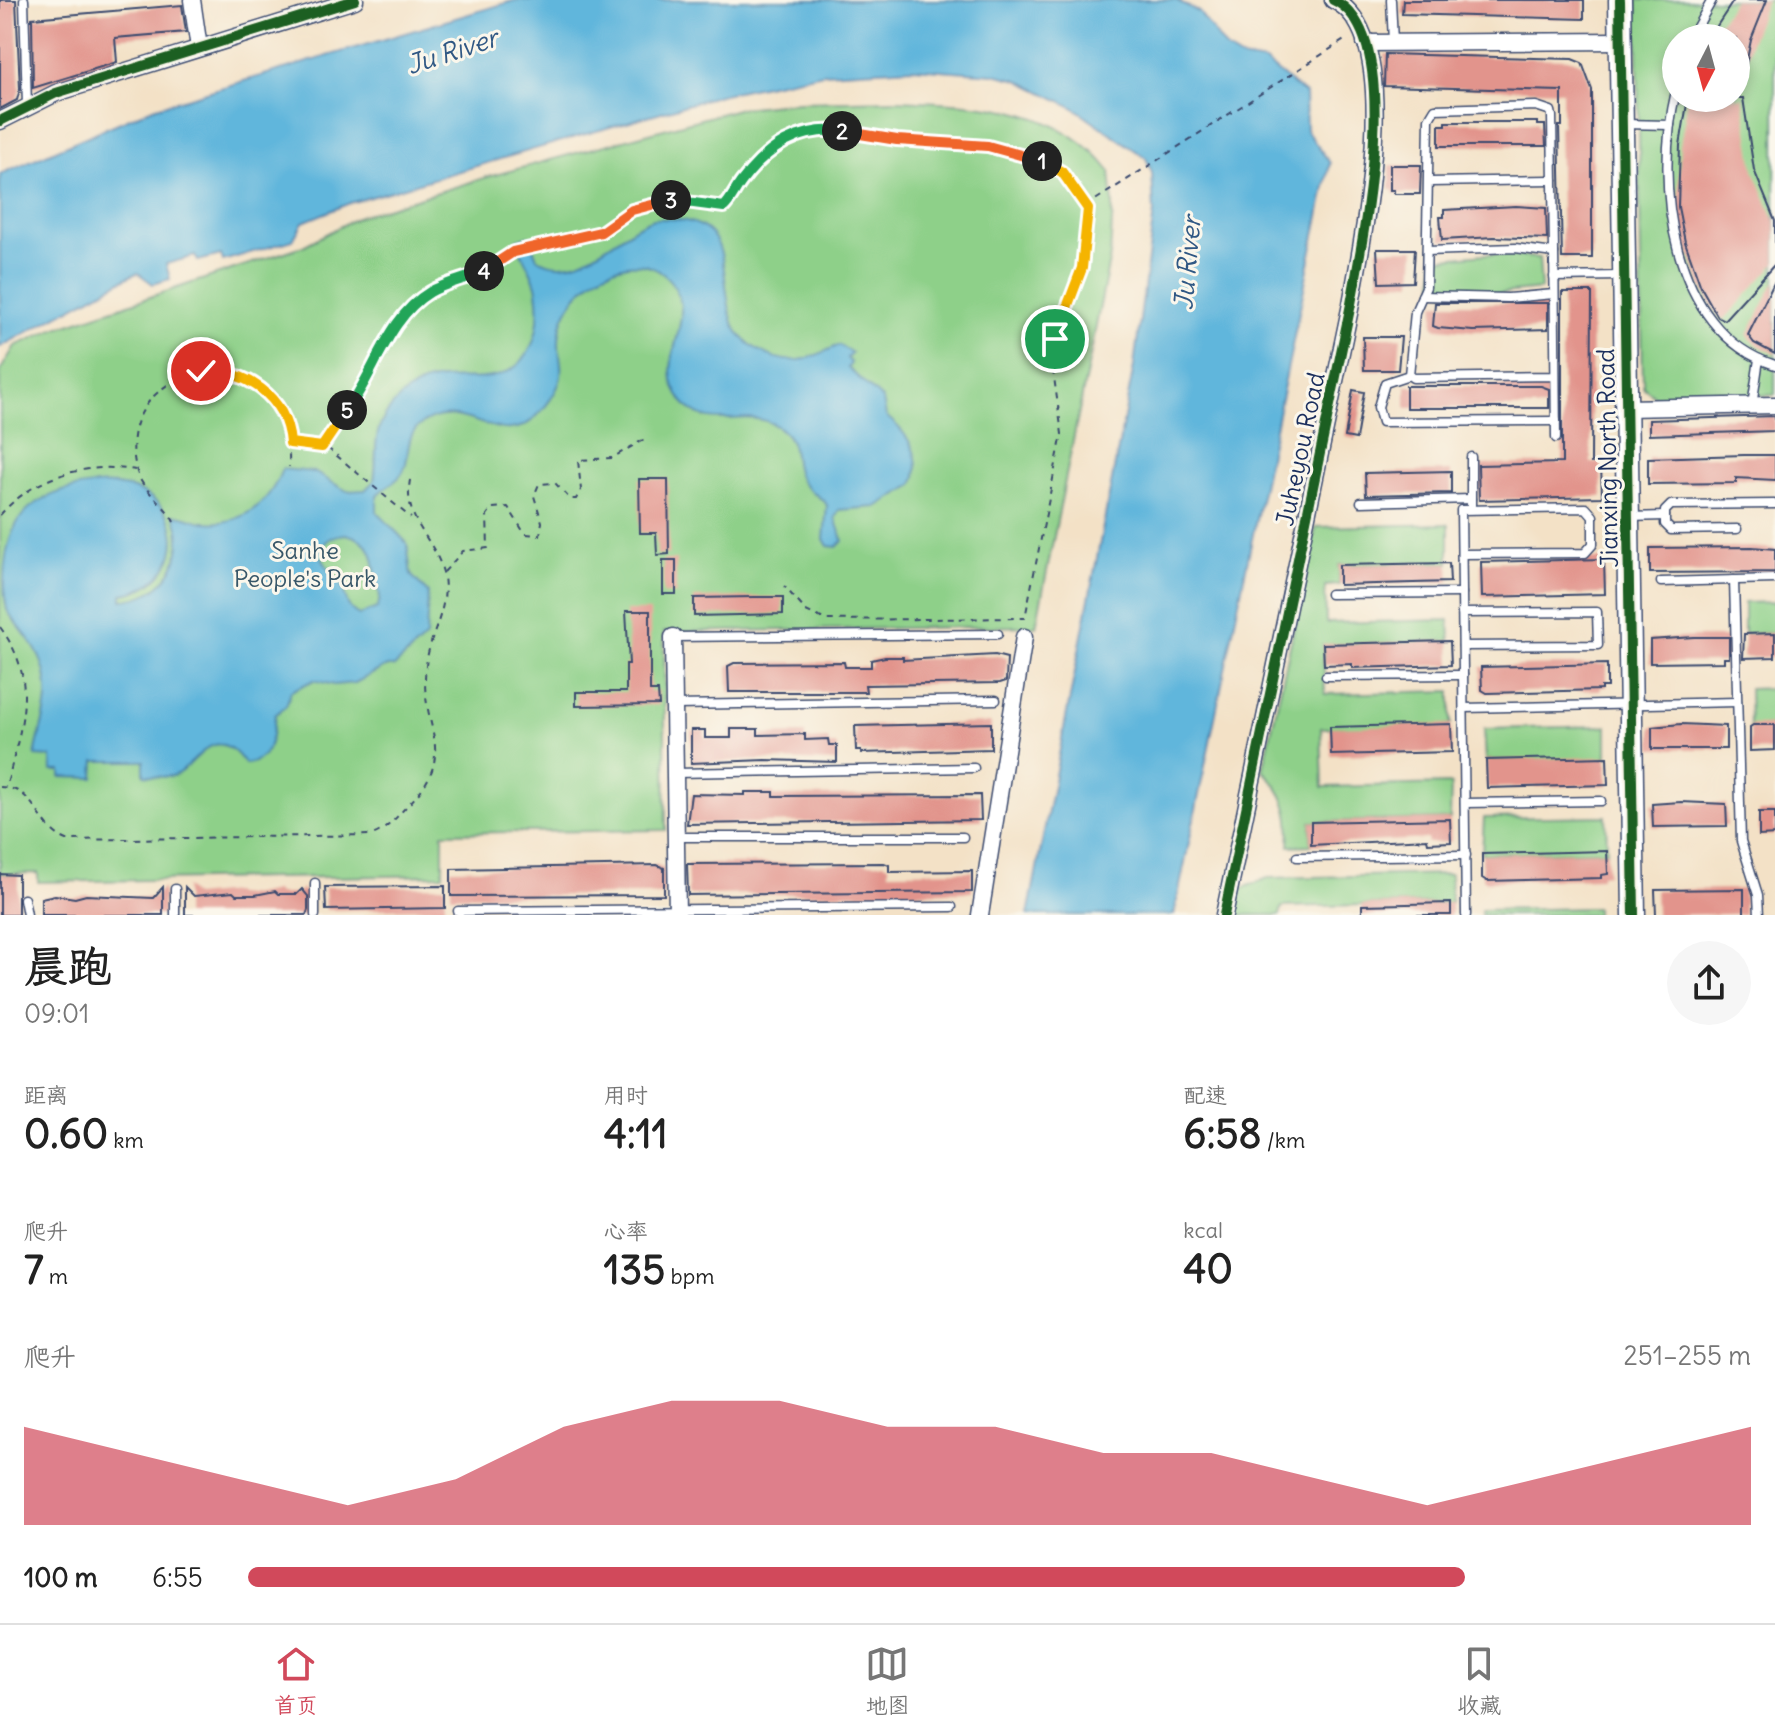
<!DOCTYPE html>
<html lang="zh">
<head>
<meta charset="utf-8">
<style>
  body { margin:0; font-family:Delius,"LXGW WenKai TC",sans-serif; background:#f6f6f6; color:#222; height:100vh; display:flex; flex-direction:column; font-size:30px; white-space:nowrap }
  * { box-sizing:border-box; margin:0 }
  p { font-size:26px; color:#767676 }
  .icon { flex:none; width:44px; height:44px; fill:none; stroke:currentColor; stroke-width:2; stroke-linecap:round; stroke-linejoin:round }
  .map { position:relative; height:915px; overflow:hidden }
  .details { display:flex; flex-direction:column; background:#fff; flex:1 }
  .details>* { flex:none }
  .needle { width:52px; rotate:186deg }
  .controls { position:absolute; left:1662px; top:24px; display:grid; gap:16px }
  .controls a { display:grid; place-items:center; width:88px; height:88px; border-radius:50%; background:#fff; box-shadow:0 4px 12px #0003; font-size:40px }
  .pin { position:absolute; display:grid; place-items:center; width:68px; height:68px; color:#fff; margin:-34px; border:4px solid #fff; border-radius:50%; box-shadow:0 2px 8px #0007 }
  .km { position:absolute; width:40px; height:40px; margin:-20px; border-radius:50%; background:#222; color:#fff; font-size:22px; line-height:40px; text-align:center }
  .round { display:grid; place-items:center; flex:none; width:84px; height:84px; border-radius:42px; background:#f6f6f6 }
  .head { display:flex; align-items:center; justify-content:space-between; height:136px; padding:0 24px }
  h1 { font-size:44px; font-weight:700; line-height:60px }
  .figures { display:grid; grid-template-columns:repeat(3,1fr); gap:12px; height:136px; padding:8px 24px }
  .figures div { display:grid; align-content:center }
  .figures b { font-size:40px; font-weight:700 }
  .figures small { font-size:22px; font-weight:400 }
  .figures p { font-size:22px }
  .chart { height:224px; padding:16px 24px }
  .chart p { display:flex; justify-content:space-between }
  .chart svg { width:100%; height:144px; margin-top:8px; fill:#d1495b; opacity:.7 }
  ul { padding:0 24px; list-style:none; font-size:26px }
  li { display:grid; grid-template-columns:128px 96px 1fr; align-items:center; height:60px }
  li i { height:20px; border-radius:10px; background:#d1495b }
  .tabs { display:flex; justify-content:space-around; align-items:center; height:112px; border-top:2px solid #e0e0e0; background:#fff; font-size:22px; color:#767676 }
  .tabs a { display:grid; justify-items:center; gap:4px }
  .tabs .active { color:#d1495b }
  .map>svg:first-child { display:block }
</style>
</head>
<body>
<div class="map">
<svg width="1775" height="915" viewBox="0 0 1775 915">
  <rect width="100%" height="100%" fill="#fbf7ec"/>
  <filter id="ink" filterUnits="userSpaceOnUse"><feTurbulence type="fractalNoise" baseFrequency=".0125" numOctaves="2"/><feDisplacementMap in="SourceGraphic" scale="16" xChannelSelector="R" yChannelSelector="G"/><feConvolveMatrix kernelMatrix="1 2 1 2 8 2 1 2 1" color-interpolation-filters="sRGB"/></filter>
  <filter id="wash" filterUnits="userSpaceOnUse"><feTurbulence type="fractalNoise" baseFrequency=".006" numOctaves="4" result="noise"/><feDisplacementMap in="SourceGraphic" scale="32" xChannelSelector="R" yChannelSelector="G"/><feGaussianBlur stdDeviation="1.8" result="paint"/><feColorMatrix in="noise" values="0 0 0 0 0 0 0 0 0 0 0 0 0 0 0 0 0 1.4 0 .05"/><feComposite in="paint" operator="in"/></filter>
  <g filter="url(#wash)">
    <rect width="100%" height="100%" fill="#f3e1c6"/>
    <!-- green -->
    <g fill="#8ed089" stroke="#548074" stroke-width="2" fill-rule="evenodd">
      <path d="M1637 0H1775V395L1657 398 1643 387ZM1676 38H1736V98H1676Z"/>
      <path d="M898 100C975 104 1058 103 1110 171L1113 205 1110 256 1036 626 664 632 666 830 443 833V875L38 882V873L0 874V371L15 346 54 329 303 246 360 216 484 178 741 108 798 102Z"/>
      <polygon points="1485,254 1539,258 1541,289 1493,294 1441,292 1434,288 1434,259"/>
      <path d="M1449 524V563L1339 565V585L1325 586 1326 623 1449 620 1450 641 1323 645 1325 694 1451 691V724L1436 727 1321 728 1323 787 1451 784 1450 819 1311 822V845L1289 846C1292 814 1286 794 1263 770L1316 527Z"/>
      <polygon points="1775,602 1775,633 1744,634 1744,603"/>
      <polygon points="1775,688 1775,725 1750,727 1749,689"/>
      <polygon points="1607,726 1607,757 1593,760 1486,760 1484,729"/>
      <polygon points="1606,816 1607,851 1482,854 1484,818"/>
      <polygon points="1450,874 1451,903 1282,907 1280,915 1235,915 1240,889 1268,878"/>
      <polygon points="1596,908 1596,915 1481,915 1481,910"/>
    </g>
    <!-- water -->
    <g fill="#60b6dc" stroke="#3e729d" stroke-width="2" fill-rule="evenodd">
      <polygon points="516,0 1176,0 1199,12 1227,50 1240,58 1265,62 1305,94 1306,130 1330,163 1174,915 1028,915 1134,366 1154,212 1152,173 1146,158 1073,107 1018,80 994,74 913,68 823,73 723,94 350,203 303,222 293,240 223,261 221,255 198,261 195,256 166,264 170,279 153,284 138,273 132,275 0,347 0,174 153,108"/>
      <path d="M653 219C735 215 718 259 731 316 737 343 772 363 799 360 813 358 826 351 839 345L852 353 847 358 851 363 848 368 883 400 886 416C907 432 925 458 913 485L876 507 839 510 835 518 843 541 837 547 828 546 824 539 827 505C820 495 807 491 801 481 788 460 803 440 773 424 741 408 709 434 683 402 649 363 702 321 671 282 659 267 642 262 623 266 589 274 558 308 559 345 559 357 564 369 560 381 556 393 546 407 537 416 499 455 463 392 419 426 403 439 412 462 400 476 394 484 384 487 377 495V512L407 543 411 575 428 593 426 637 394 667H385L355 683 334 685 314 680 291 691 286 706 275 715C273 733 271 762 245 764 215 720 199 762 177 774 168 779 155 776 144 775V761H95L94 778 61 777V771H52L51 757 35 756C40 726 52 704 45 673 39 646 21 632 7 610 0 578 4 527 32 506 66 482 134 472 163 509 190 545 163 590 122 594V600C166 598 190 555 174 515 183 514 194 521 204 522 242 526 270 503 282 469L314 472 347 491 365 490 374 481C378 460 372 439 383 420 392 403 410 386 429 381 447 376 466 380 484 378 531 374 543 332 537 291 535 273 521 258 516 240L528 236 537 258C578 284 616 232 653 219ZM346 534C371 540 374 555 376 577 378 590 383 595 377 608L360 615C344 609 348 596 340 583 333 572 325 568 321 555 322 541 332 535 346 534Z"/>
    </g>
    <g id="blocks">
      <!-- building -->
      <g fill="#e2948c">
        <polygon points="0,0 16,0 20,89 17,100 0,109"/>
        <polygon points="1403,0 1584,0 1584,19 1402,14"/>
        <polygon points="1734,0 1767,0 1751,40 1741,88 1736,87 1736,38 1709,38"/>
        <polygon points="182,5 186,32 115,38 117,62 33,88 32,18"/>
        <polygon points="1385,54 1572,59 1582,63 1592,90 1592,258 1562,258 1559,126 1562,126 1562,91 1384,86"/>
        <polygon points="1688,98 1743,98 1754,170 1775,221 1775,264 1724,320 1718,317 1701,287 1685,242 1678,207 1680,145"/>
        <polygon points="1446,122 1537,122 1537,125 1545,125 1546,146 1439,146 1439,125 1446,125"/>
        <polygon points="1390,165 1421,165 1420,194 1394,194 1394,190 1390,190"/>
        <polygon points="1516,206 1546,208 1547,239 1494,237 1442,240 1440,217 1444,217 1444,210"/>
        <polygon points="1377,249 1415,249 1413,282 1379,283"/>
        <polygon points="1775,281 1775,354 1754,343 1748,335"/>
        <polygon points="1562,292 1592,292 1591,463 1601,462 1602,497 1479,500 1478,465 1562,463"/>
        <polygon points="1435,303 1548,303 1548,329 1473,331 1438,328 1433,326"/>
        <polygon points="1363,337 1401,337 1398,370 1364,370"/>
        <polygon points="1406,386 1541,386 1549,389 1549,408 1406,408"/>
        <polygon points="1353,390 1364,392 1356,439 1345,437"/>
        <polygon points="1775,416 1775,431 1649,435 1649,420"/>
        <polygon points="1744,455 1775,455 1775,480 1736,478 1736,483 1648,484 1648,458"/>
        <polygon points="1451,471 1451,493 1366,495 1365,473"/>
        <polygon points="639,479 668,479 669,554 657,555 656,533 640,533"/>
        <polygon points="1752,547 1775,549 1775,572 1650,573 1650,548"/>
        <polygon points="1604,559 1605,594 1482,597 1481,562"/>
        <rect x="663" y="560" width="13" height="34"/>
        <polygon points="1449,563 1450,582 1339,585 1339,565"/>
        <polygon points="754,597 783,597 783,614 694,616 694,598"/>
        <polygon points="626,611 650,611 650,691 658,691 659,705 576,706 576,692 626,692 626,664 629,664"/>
        <polygon points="1775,633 1775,657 1743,658 1744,634"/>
        <polygon points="1694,637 1729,637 1729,658 1724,658 1724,662 1650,663 1650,640"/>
        <polygon points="1450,641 1451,665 1352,668 1352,664 1324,665 1323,644"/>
        <polygon points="995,655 1007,658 1006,681 1000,683 865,685 866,692 729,692 728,666 734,663 844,662 845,667 871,667 871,660 885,657 903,657 903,660"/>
        <polygon points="1607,664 1607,687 1601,687 1601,690 1487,693 1482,690 1481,667"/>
        <polygon points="991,723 991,749 861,753 861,750 856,750 855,726"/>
        <polygon points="1451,724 1452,752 1331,755 1330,727"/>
        <polygon points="1681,724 1726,726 1726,749 1652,749 1652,727"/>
        <polygon points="1753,725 1775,725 1775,750 1750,751 1750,727"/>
        <polygon points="731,729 758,729 758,735 805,734 805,740 828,739 829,745 837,745 837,762 765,760 691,763 691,730 705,730 705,738 731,738"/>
        <polygon points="1607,757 1608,785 1487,788 1486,760"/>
        <polygon points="745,792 774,792 774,796 980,795 981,820 687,824 691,794 745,795"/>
        <polygon points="1681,802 1726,804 1727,826 1653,827 1652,804"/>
        <polygon points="1759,812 1775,812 1775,835 1759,836"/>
        <polygon points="1450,819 1451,842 1428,843 1427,839 1311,845 1311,822"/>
        <polygon points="1607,851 1608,874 1601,875 1601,878 1487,881 1482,878 1482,854"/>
        <polygon points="884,863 889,865 889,872 972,871 972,892 688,895 687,864"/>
        <polygon points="657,865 664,868 664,895 451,896 451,869"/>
        <polygon points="0,874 18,875 18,915 0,915"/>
        <polygon points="445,886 445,908 326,910 325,887"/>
        <polygon points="163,887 163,915 41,915 41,898 55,895 75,898 86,895 153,898"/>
        <polygon points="185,887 194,896 233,892 236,895 255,895 275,891 278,894 297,894 302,889 308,896 308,910 306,915 185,915"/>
        <polygon points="1744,889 1744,914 1656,915 1655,890"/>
        <polygon points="1451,903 1451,915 1362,915 1362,905"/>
      </g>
    </g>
  </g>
  <g filter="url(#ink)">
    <use href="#blocks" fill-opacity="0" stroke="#3b4a6e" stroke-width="2"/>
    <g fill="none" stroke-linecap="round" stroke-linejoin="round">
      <defs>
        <g id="lane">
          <polyline points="24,0 27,106"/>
          <polyline points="1391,0 1393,42"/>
          <polyline points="1691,38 1712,0"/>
          <path d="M1676 91C1654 182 1670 332 1775 365"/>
          <polyline points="1623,124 1670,125"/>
          <polyline points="1430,182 1553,180"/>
          <polyline points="1427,251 1515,248 1554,253"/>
          <polyline points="1554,277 1621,276"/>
          <polyline points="1422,296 1508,298 1554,294"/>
          <polyline points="1409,375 1385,383 1378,407 1382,422 1556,421"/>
          <path d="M1555 376 1413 378 1409 375 1415 312 1426 287 1429 119 1435 109 1536 106 1551 111 1552 116C1554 223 1555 331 1556 438"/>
          <polyline points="1752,406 1759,359"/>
          <polyline points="1471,457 1471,505"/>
          <polyline points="1361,502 1471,499"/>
          <polyline points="1629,517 1665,516"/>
          <polyline points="1737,529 1671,530 1665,524 1665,511 1671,505 1775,504"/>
          <path d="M1462 554 1585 553 1593 544V516L1586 508 1461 510C1463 645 1465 780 1466 915"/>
          <polyline points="1734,580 1741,841 1758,895 1759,915"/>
          <polyline points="1661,582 1775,579"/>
          <polyline points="1330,594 1462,593"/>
          <polyline points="1462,613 1597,612 1598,645 1463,646"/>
          <polyline points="673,637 998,634"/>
          <polyline points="1326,676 1463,675"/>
          <polyline points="674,705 996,700"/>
          <polyline points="1464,708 1737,702"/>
          <polyline points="675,773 974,768"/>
          <polyline points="1465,803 1601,801"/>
          <polyline points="676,837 963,837"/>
          <polyline points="1297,857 1466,855"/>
          <polyline points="315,883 315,915"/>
          <polyline points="175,889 175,915"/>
          <polyline points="24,899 27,915"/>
          <polyline points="458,911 952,907"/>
        </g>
        <g id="street">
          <polyline points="192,0 199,48"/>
          <polyline points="1365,43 1621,41"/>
          <polyline points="0,121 56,93 355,0"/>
          <polyline points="1626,408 1775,405"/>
          <polyline points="673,637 677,915"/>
          <polyline points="980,915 1024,637"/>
          <path d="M1224 915 1351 304C1362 241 1407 33 1333 0"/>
        </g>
        <polyline id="secondary" points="1620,0 1634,915"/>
      </defs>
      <!-- lane casing -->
      <use href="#lane" stroke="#3b4a6e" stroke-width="11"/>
      <!-- street casing -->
      <use href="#street" stroke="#3b4a6e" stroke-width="19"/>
      <!-- secondary casing -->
      <use href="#secondary" stroke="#3b4a6e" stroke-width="25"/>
      <!-- path -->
      <g stroke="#3b4a6e" stroke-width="2" stroke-dasharray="6 6" stroke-linecap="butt">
        <polyline points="1086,206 1346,39"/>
        <polyline points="291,443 330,450 411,518"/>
        <polyline points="322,447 356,398 400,321 429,292 482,272 513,252 601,232 646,204 670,200 724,207 743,179 784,141 816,130 1007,149 1053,166 1072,184 1088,209 1087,250 1051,356 1062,434 1025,618 826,620 806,611 784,586"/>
        <path d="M0 515C35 476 85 462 135 470"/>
        <path d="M174 522C164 501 141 492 136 468 109 358 295 322 289 467"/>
        <polyline points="444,572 463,551 488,548 487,515 492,508 508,507 525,534 540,535 542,522 534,496 539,484 555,483 570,499 576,499 581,490 578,460 612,458 648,437"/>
        <path d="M0 627C40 681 21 725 7 785"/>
        <path d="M0 787C37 787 36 828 67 840L372 835C386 830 395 819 405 808 463 752 418 729 426 666 429 634 449 610 444 577 436 535 400 523 411 475"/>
      </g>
      <!-- lane -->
      <use href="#lane" stroke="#fff" stroke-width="8"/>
      <!-- street -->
      <use href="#street" stroke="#fff" stroke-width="16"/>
      <!-- secondary -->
      <use href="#secondary" stroke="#fff" stroke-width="22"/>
      <defs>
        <g id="cycleway">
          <polyline points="1620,0 1634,915"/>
          <polyline points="0,121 56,93 355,0"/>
          <path d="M1224 915 1351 304C1362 241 1407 33 1333 0"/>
        </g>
      </defs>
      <!-- cycleway casing -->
      <use href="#cycleway" stroke="#fbf7ec" stroke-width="15"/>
      <!-- cycleway -->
      <use href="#cycleway" stroke="#1b5e20" stroke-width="10"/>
    </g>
  </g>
  <g fill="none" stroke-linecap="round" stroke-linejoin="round" filter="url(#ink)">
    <defs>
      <polyline id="split-1" points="1042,161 1062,172 1088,209 1082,268 1055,339"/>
      <polyline id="split-2" points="842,131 897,140 988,146 1042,161"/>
      <path id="split-3" d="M671 200 724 207C732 199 735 190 742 181 768 147 798 127 842 131"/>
      <polyline id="split-4" points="484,271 513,252 601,232 632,210 671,200"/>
      <path id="split-5" d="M347 410C375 373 388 317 430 292 447 282 467 279 484 271"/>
      <path id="split-6" d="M201 371C246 369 286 396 290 443L322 447 347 410"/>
    </defs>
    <!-- split-1 casing -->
    <use href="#split-1" stroke="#fff" stroke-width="16"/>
    <!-- split-2 casing -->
    <use href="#split-2" stroke="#fff" stroke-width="16"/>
    <!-- split-3 casing -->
    <use href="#split-3" stroke="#fff" stroke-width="16"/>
    <!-- split-4 casing -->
    <use href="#split-4" stroke="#fff" stroke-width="16"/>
    <!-- split-5 casing -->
    <use href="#split-5" stroke="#fff" stroke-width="16"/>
    <!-- split-6 casing -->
    <use href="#split-6" stroke="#fff" stroke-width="16"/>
    <!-- split-1 -->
    <use href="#split-1" stroke="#f5b400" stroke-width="10"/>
    <!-- split-2 -->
    <use href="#split-2" stroke="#f0652b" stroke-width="10"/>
    <!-- split-3 -->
    <use href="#split-3" stroke="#22a559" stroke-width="10"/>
    <!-- split-4 -->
    <use href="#split-4" stroke="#f0652b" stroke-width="10"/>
    <!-- split-5 -->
    <use href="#split-5" stroke="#22a559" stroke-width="10"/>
    <!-- split-6 -->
    <use href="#split-6" stroke="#f5b400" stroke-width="10"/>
  </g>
  <g text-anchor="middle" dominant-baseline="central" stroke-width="6" stroke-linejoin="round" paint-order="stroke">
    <!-- street labels -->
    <g font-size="24" fill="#1b2f5e" stroke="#fbf7ec">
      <text transform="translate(1300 449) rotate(-78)">Juheyou Road</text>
      <text transform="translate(1607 458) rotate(-91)">Jianxing North Road</text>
    </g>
    <!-- park labels -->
    <g font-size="24" fill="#385769" stroke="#fbf7ec">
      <text x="305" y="550">Sanhe<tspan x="305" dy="28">People's Park</tspan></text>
    </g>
    <!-- water labels -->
    <g font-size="26" font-style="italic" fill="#305884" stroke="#fbf7ec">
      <text transform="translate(452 51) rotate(-18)">Ju River</text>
      <text transform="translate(1187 263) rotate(-85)">Ju River</text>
    </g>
  </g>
</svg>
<div class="controls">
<a><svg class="needle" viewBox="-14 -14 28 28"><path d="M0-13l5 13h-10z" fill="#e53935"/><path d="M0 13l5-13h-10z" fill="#767676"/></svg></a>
</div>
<div class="pin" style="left:1055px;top:339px;background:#1e9e55"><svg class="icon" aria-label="arrive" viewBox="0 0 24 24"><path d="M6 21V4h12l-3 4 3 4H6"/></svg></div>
<div class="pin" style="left:201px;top:371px;background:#d93025"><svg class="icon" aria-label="check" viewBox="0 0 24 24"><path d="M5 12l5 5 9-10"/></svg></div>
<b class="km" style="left:1042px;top:161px">1</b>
<b class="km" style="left:842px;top:131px">2</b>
<b class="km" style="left:671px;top:200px">3</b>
<b class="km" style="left:484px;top:271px">4</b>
<b class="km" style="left:347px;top:410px">5</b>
</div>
<section class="details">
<div class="head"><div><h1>晨跑</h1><p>09:01</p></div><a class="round"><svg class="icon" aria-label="share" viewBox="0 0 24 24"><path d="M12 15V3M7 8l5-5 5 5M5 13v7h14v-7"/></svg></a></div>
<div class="figures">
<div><p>距离</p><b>0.60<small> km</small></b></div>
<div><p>用时</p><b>4:11</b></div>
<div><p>配速</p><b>6:58<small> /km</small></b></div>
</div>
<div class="figures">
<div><p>爬升</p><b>7<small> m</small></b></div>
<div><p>心率</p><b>135<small> bpm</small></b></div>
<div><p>kcal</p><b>40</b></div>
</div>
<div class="chart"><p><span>爬升</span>251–255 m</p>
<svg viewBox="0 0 160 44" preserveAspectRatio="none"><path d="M0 44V14L10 22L20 30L30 38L40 30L50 14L60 6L70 6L80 14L90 14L100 22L110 22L120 30L130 38L140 30L150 22L160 14V44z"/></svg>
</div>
<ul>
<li><b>100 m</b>6:55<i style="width:81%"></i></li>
</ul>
</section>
<nav class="tabs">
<a class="active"><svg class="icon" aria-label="home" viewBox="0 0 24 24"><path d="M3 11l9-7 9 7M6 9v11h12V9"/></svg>首页</a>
<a><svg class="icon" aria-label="map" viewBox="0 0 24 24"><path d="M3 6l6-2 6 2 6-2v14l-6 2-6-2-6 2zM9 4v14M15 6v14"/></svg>地图</a>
<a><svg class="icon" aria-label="saved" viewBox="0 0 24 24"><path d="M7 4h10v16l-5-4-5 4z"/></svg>收藏</a>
</nav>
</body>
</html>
